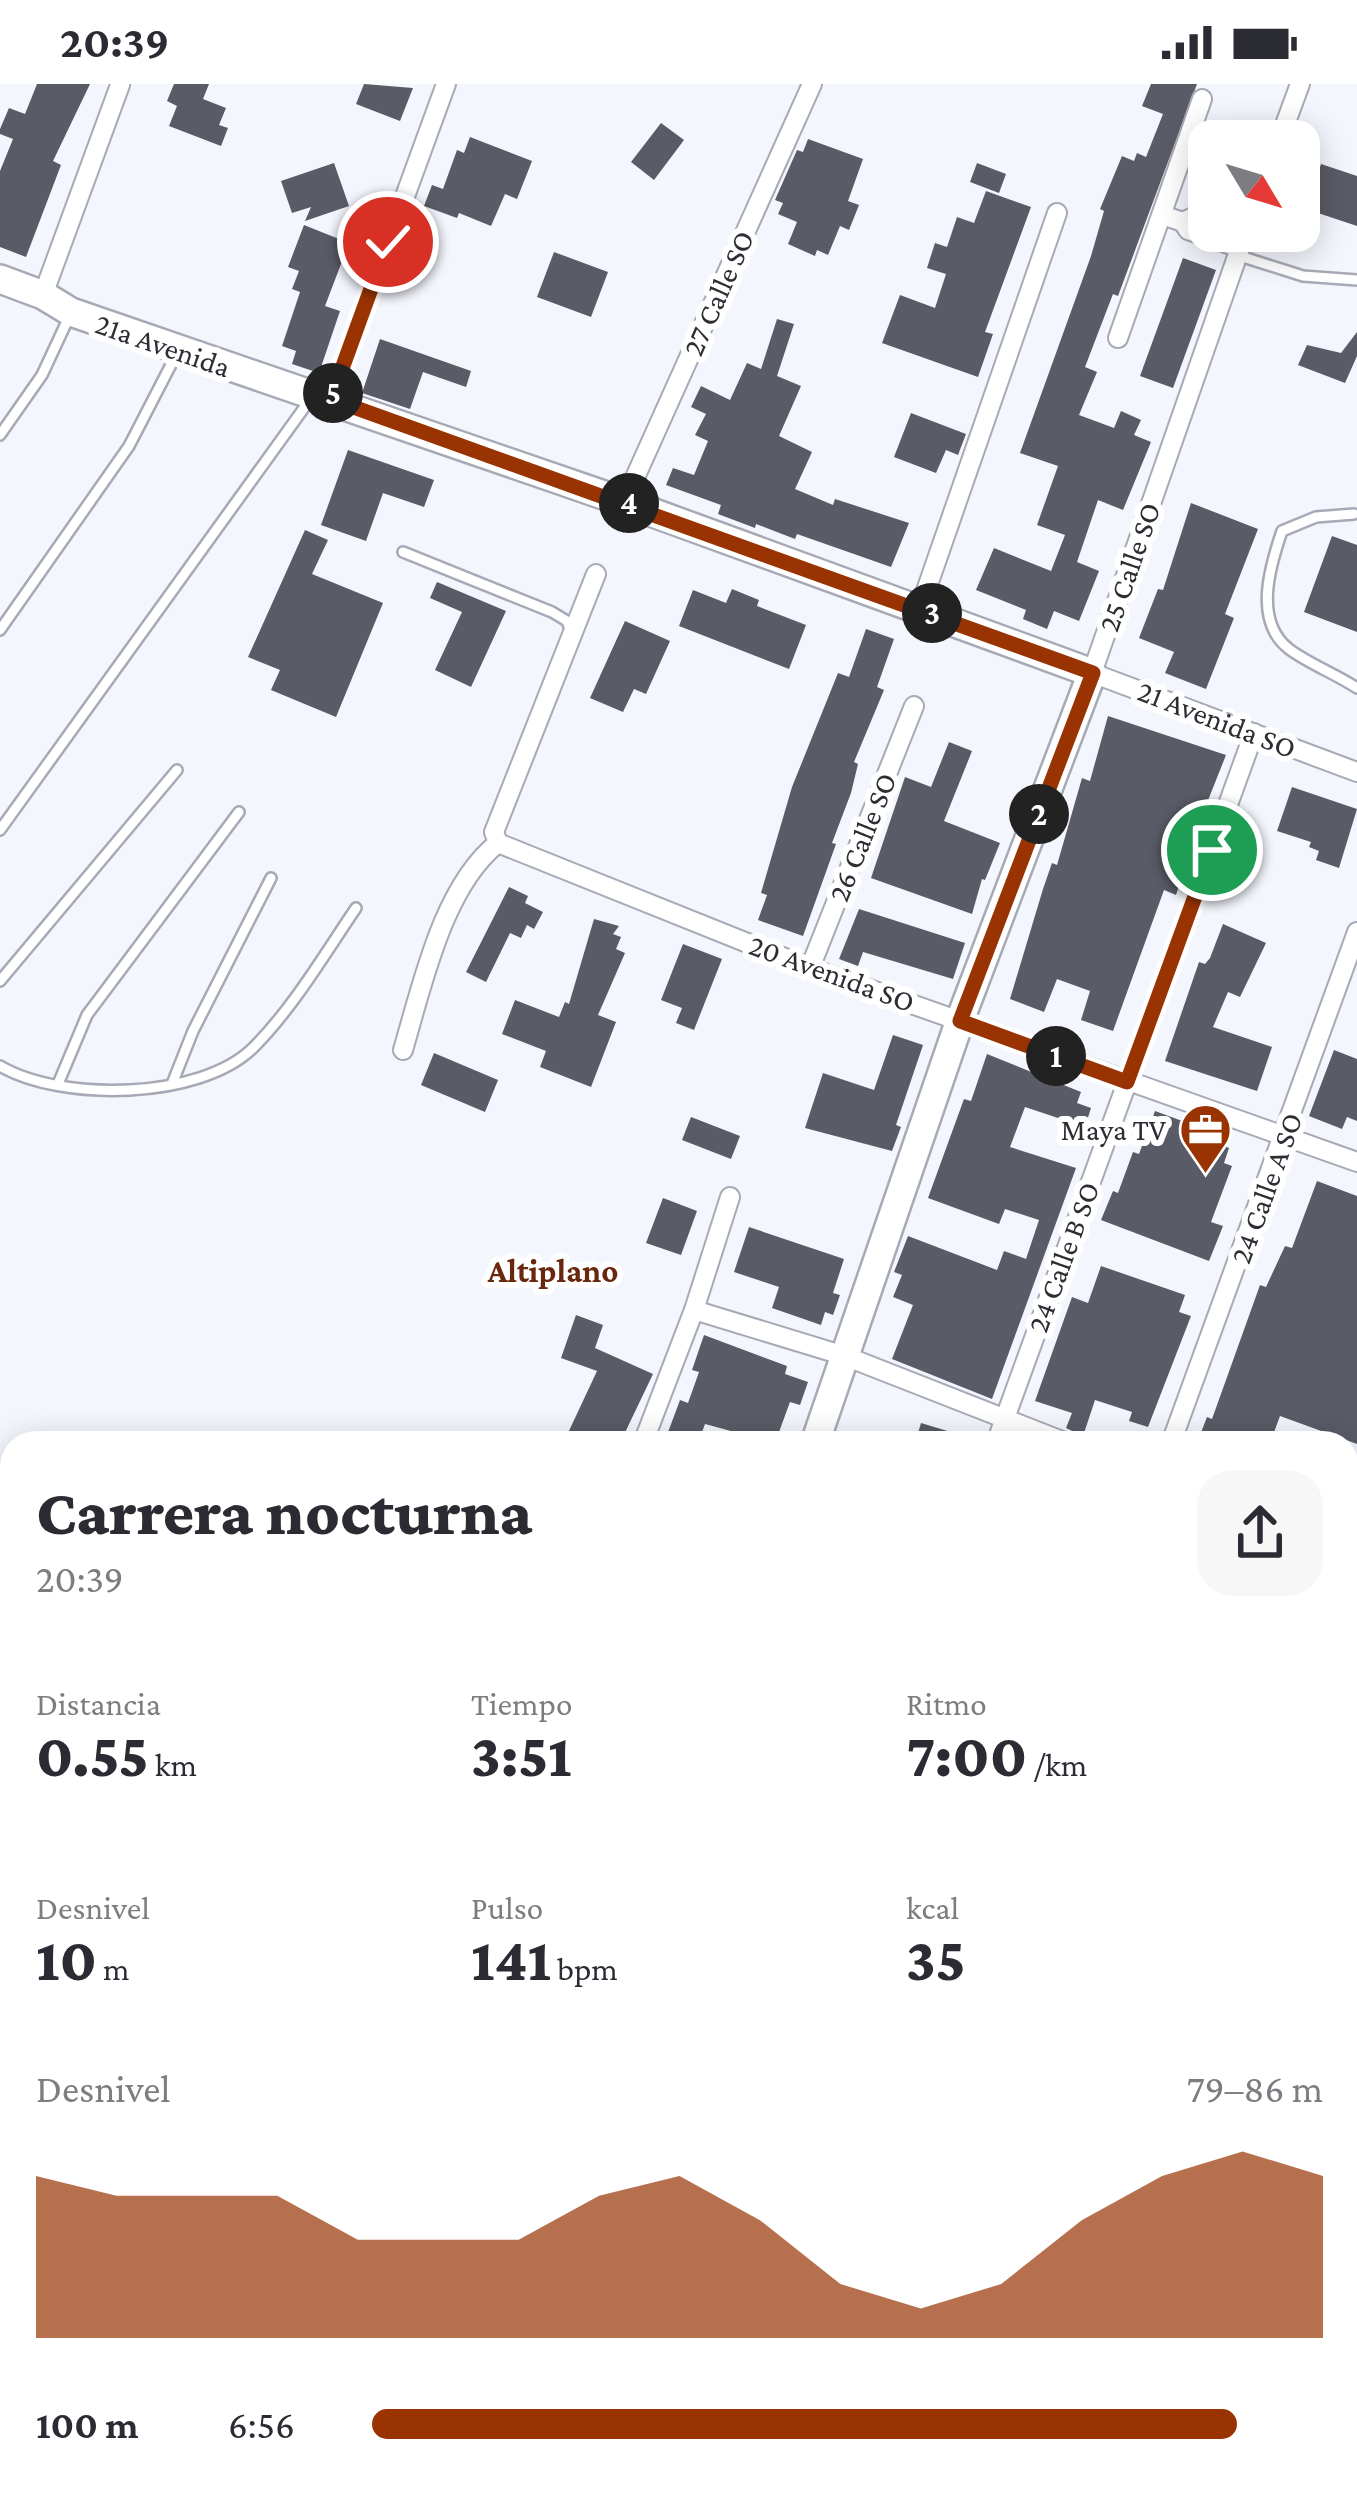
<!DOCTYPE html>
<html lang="es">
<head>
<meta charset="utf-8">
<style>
  body { margin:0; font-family:"Crimson Pro",serif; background:#f7f7f7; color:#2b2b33; height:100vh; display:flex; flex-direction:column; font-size:45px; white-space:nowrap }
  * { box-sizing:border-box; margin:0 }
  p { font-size:39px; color:#7c7c81 }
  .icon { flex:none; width:66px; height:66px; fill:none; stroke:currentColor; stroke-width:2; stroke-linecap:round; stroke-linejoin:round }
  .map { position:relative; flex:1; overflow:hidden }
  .panel { position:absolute; left:0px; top:1347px; width:1359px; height:1065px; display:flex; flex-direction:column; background:#fff; border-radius:36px 36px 0 0; box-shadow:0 6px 30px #0003 }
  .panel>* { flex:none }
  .needle { width:78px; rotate:128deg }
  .fabs { position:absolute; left:1188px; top:36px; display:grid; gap:24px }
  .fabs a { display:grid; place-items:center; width:132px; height:132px; border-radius:24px; background:#fff; box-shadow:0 6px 30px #0003; font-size:60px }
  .pin { position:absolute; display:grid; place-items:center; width:102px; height:102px; color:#fff; margin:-51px; border:6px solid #fff; border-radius:50%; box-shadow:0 3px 12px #0007 }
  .km { position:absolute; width:60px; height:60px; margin:-30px; border-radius:50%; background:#222; color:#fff; font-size:33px; line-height:60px; text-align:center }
  .round { display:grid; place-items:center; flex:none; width:126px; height:126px; border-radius:36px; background:#f7f7f7 }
  .summary { display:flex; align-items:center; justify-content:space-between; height:204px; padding:0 36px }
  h1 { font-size:66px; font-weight:800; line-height:90px }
  .figures { display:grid; grid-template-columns:repeat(3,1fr); gap:18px; height:204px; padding:12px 36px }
  .figures div { display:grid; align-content:center }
  .figures b { font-size:60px; font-weight:800 }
  .figures small { font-size:33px; font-weight:400 }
  .figures p { font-size:33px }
  .chart { height:336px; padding:24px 36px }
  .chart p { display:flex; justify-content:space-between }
  .chart svg { width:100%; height:216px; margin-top:12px; fill:#993402; opacity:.7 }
  ul { padding:0 36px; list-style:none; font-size:39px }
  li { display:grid; grid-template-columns:192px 144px 1fr; align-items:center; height:90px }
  li i { height:30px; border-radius:15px; background:#993402 }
  .status { display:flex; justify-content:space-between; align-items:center; height:84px; padding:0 60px; background:#fff; direction:ltr }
  .status svg { height:33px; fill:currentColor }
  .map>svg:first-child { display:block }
</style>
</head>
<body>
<div class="status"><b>20:39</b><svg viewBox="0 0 49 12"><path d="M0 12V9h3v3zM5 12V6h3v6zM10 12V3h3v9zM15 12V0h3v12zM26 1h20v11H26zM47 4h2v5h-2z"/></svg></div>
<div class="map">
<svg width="1357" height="2411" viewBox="0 0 1357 2411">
  <rect width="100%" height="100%" fill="#f4f6fd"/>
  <!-- building -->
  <g fill="#595b66">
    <polygon points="37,0 90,0 53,77 61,81 26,173 0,163 0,87 13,55 0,50 0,45 9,24 25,30"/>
    <polygon points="174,0 209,0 203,15 226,24 219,41 228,44 221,62 169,42 177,22 167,17"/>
    <polygon points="364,0 413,4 400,37 356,20"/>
    <polygon points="1151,0 1197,0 1118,212 1113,210 1085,283 1097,288 1079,331 1114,344 1121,327 1141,336 1134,351 1151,358 1123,426 1098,416 1077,478 1099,487 1079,537 1054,527 1047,545 1023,535 1026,526 976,506 994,464 1051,487 1065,451 1037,441 1058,382 1020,369 1091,172 1104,127 1100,125 1122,72 1134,77 1137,69 1146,73 1163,30 1142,22"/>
    <polygon points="661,39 684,56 654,96 631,78"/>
    <polygon points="470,53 532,77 517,115 505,110 491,142 459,129 457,134 424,122 432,101 443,105 457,66 464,69"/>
    <polygon points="808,55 863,75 848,117 859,121 849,146 840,142 828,171 817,166 815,172 788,160 797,138 778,130 783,119 775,116 797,66 803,68"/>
    <polygon points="334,79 349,122 305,137 311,123 292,129 281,97"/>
    <polygon points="977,79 1006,90 999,109 970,98"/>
    <polygon points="1321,80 1357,92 1357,142 1306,125"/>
    <polygon points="986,107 1031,123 985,248 993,250 978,293 882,259 900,211 935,224 946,190 927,184 935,159 947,163 957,133 974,139"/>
    <polygon points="304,141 349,159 325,222 340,227 319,289 292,280 296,267 282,262 300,208 292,205 299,187 288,183"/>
    <polygon points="554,168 608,188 591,233 537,213"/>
    <polygon points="1183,174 1216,186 1173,304 1140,292"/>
    <polygon points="777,235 794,240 777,292 801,302 779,352 812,368 795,405 833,421 835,415 909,439 891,483 797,450 795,455 756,440 755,444 718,430 721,421 666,401 673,384 694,391 708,357 695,351 706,330 691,323 701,302 730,316 747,279 761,285"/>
    <polygon points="1357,248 1357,272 1345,299 1298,281 1307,261 1341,269"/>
    <polygon points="380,255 471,287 466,303 423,288 410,325 362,309"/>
    <polygon points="911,329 966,350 958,371 946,366 936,389 894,373"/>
    <polygon points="348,366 434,396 424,423 383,409 366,457 321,441"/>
    <polygon points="1191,419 1258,445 1225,530 1234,534 1206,605 1165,589 1174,568 1139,554 1158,505 1163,506"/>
    <polygon points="305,446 328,456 312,490 383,519 336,633 271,606 280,586 248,573"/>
    <polygon points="1332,452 1357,461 1357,548 1304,528"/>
    <polygon points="437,498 506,527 471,603 435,586 462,528 430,514"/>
    <polygon points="732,505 759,516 757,522 806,541 789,585 679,542 693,506 726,519"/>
    <polygon points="625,537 670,557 646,610 634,605 623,628 590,614"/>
    <polygon points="866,545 894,555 877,603 884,606 854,678 858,680 851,709 832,759 836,760 803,852 758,836 767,811 761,809 792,703 838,589 849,593"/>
    <polygon points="1108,632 1226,671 1203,729 1197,727 1174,790 1182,792 1176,811 1164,806 1113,947 1081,936 1090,907 1057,895 1044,928 1010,915 1043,805 1052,779 1057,781 1082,694 1090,697"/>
    <polygon points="949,658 972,667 944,737 1000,759 985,796 982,795 972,830 871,794 905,693 931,703"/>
    <polygon points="1292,703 1357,725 1339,784 1316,776 1319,767 1309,763 1311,758 1277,747"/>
    <polygon points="509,803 528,812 525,819 543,828 534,845 527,841 521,854 510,849 486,898 466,888"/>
    <polygon points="859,825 965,859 953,895 863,868 858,882 839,875"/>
    <polygon points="594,835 619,842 613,850 621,853 616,865 625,869 598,931 616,938 591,1003 540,983 546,967 502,950 515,916 559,933 565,918 569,920"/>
    <polygon points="1223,840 1266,859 1240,913 1228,908 1213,943 1272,963 1257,1007 1165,977 1199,878 1205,880 1210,874"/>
    <polygon points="683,860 722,875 694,946 676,939 682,924 661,916"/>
    <polygon points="893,951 923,961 896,1041 901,1043 892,1067 805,1044 823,989 874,1006"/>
    <polygon points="1334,966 1357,975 1357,1037 1347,1033 1342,1045 1309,1032"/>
    <polygon points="434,969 498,996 485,1028 421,1001"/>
    <polygon points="987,970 1081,1008 1077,1019 1091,1024 1085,1043 1025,1023 1010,1063 1076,1084 992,1315 892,1275 913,1221 893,1213 902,1191 894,1188 908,1152 997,1186 1004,1167 1026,1175 1039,1136 1005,1125 999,1140 928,1114 964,1015 971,1017"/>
    <polygon points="1155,1027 1185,1038 1183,1043 1229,1064 1224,1079 1232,1082 1211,1138 1223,1142 1209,1177 1101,1136 1113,1107 1118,1109 1133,1068 1139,1070"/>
    <polygon points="691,1033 740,1052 731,1075 682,1056"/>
    <polygon points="1317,1097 1357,1112 1357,1360 1280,1332 1270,1359 1197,1359 1207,1333 1212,1335 1260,1201 1266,1203 1285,1162 1292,1164"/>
    <polygon points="663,1114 697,1127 681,1171 646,1159"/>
    <polygon points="749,1143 844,1175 833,1209 840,1211 833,1231 825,1228 821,1241 772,1224 779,1203 734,1188"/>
    <polygon points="1101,1182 1185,1211 1179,1228 1191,1232 1148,1343 1129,1337 1132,1328 1095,1316 1083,1352 1066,1344 1072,1329 1035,1317 1072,1213 1088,1219"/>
    <polygon points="576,1231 603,1241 595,1264 653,1290 620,1359 588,1359 568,1349 597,1287 561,1274"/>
    <polygon points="704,1251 787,1282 785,1290 808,1298 800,1321 790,1318 775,1359 705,1340 698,1359 664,1359 680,1316 688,1319 699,1288 692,1286"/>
    <polygon points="921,1339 974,1355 973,1359 915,1359"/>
  </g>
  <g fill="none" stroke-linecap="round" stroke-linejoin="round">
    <defs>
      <g id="lane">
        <polyline points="1240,172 1303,192 1357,196"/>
        <polyline points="0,351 42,291 69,233"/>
        <path d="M1354 430 1316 433 1282 447C1270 482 1253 537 1289 565 1309 580 1336 590 1357 604"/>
        <polyline points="403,468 552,528 567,537 571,548"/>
        <polyline points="0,546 129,362 176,271"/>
        <polyline points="0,746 309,317"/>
        <polyline points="0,897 177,686"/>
        <path d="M0 982C61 1018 200 1016 253 964 293 924 324 871 356 824"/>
        <polyline points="58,1000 87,931 239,728"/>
        <polyline points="172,1000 193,947 271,794"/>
        <polyline points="0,2058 10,2074 12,2100"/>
        <polyline points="385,2411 388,2400"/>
      </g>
      <g id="street">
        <polyline points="1279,57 1300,0"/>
        <polyline points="1162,131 1183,138 1188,146 1240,164"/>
        <polyline points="1183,138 1193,133 1209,139"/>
        <polyline points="1246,147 1092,589 1357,688"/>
        <polyline points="43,211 120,1"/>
        <polyline points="1118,254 1202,15"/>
        <polyline points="331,315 446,0"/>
        <polyline points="624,418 812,0"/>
        <polyline points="596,490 494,748 498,759 810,884 1357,1078"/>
        <polyline points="920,524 1057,129"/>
        <polyline points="810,884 914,622"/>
        <path d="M403 966C422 902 443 802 498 759"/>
        <polyline points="694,1226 845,1272 1067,1359"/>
        <polyline points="643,1359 694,1226 730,1113"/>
        <polyline points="996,1359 1254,649"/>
        <polyline points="1171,1359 1357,848"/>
        <polyline points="1347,1444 1357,1418"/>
        <polyline points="1347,1457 1357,1461"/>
        <polyline points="1347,1739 1357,1726"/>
        <polyline points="0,1740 12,1735"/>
        <polyline points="1347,1980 1357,1970"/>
        <polyline points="1347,2209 1357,2199"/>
        <polyline points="592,2400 621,2411"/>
        <polyline points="1092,2400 1129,2411"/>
        <polyline points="768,2411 772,2400"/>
      </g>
      <g id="secondary">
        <polyline points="0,195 43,211 71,228 624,418 1092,589 960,936 815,1359"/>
        <polyline points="434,2411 438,2400"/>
      </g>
      <g id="highway">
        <polyline points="0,2170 12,2179"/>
        <polyline points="0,2231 12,2240"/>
        <polyline points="241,2400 256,2411"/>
        <polyline points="284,2400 297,2411"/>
        <polyline points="329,2400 345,2411"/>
      </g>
    </defs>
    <!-- lane casing -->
    <use href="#lane" stroke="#a7aab6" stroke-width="14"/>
    <!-- street casing -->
    <use href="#street" stroke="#a7aab6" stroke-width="22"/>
    <!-- secondary casing -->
    <use href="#secondary" stroke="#a7aab6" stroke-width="32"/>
    <!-- highway casing -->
    <use href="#highway" stroke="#a7aab6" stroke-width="38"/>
    <!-- lane -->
    <use href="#lane" stroke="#fff" stroke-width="9"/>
    <!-- street -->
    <use href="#street" stroke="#fff" stroke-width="18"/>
    <!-- secondary -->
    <use href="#secondary" stroke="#fff" stroke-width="27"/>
    <!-- highway -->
    <use href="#highway" stroke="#fff" stroke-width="33"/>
  </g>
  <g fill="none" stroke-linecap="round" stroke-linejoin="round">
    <defs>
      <polyline id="route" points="388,158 331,315 1093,589 960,937 1127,998 1212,766"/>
    </defs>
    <!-- route casing -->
    <use href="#route" stroke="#fff" stroke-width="24"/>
    <!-- route -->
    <use href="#route" stroke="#993402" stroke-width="15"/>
  </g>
  <!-- icons -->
  <defs>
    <symbol id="office-pin" viewBox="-11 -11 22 30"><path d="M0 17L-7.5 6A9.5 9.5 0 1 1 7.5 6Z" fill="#993402" stroke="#fff"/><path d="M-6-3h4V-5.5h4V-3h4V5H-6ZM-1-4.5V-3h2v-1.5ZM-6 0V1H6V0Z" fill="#fff"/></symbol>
  </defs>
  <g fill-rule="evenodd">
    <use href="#office-pin" x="1176" y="1016" width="59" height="81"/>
  </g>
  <g text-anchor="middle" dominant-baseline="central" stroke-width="12" stroke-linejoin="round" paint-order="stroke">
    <!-- street labels -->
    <g font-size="30" fill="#2d2e33" stroke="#fff">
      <text transform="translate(718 209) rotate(-66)">27 Calle SO</text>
      <text transform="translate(163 261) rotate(19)">21a Avenida</text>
      <text transform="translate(1129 483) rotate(-71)">25 Calle SO</text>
      <text transform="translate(1217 635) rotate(21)">21 Avenida SO</text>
      <text transform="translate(862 753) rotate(-68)">26 Calle SO</text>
      <text transform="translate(832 889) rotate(20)">20 Avenida SO</text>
      <text transform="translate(1266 1104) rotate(-70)">24 Calle A SO</text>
      <text transform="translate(1063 1173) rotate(-70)">24 Calle B SO</text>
    </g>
    <!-- poi labels -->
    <g font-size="30" fill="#2d2e33" stroke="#fff" text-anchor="end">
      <text x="1166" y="1045">Maya TV</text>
    </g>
    <!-- neighbourhood labels -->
    <g font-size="33" font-weight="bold" fill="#69280e" stroke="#fff">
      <text x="553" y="1186">Altiplano</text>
    </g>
  </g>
</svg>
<div class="fabs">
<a><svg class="needle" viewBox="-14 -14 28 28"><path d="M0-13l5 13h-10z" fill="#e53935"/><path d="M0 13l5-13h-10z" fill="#7c7c81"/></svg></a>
</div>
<div class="pin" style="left:1212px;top:766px;background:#1e9e55"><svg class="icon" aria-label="arrive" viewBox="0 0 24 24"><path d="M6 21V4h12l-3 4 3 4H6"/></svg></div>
<div class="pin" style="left:388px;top:158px;background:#d93025"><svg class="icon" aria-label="check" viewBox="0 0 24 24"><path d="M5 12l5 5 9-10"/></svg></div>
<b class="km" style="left:1056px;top:972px">1</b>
<b class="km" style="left:1039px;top:730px">2</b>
<b class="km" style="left:932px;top:529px">3</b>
<b class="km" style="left:629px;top:419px">4</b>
<b class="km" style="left:333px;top:309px">5</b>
<section class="panel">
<div class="summary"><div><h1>Carrera nocturna</h1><p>20:39</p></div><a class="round"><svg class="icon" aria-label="share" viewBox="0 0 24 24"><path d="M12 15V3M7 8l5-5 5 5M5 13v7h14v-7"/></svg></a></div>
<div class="figures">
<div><p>Distancia</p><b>0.55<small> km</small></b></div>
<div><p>Tiempo</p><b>3:51</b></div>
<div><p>Ritmo</p><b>7:00<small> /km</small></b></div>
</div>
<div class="figures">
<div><p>Desnivel</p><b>10<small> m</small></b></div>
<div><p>Pulso</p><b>141<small> bpm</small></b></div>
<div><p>kcal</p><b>35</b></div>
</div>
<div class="chart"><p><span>Desnivel</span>79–86 m</p>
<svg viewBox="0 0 160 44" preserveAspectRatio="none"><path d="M0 44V11L10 15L20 15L30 15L40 24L50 24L60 24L70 15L80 11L90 20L100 33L110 38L120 33L130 20L140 11L150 6L160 11V44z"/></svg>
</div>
<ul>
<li><b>100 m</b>6:56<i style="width:91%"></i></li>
</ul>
</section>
</div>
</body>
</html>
